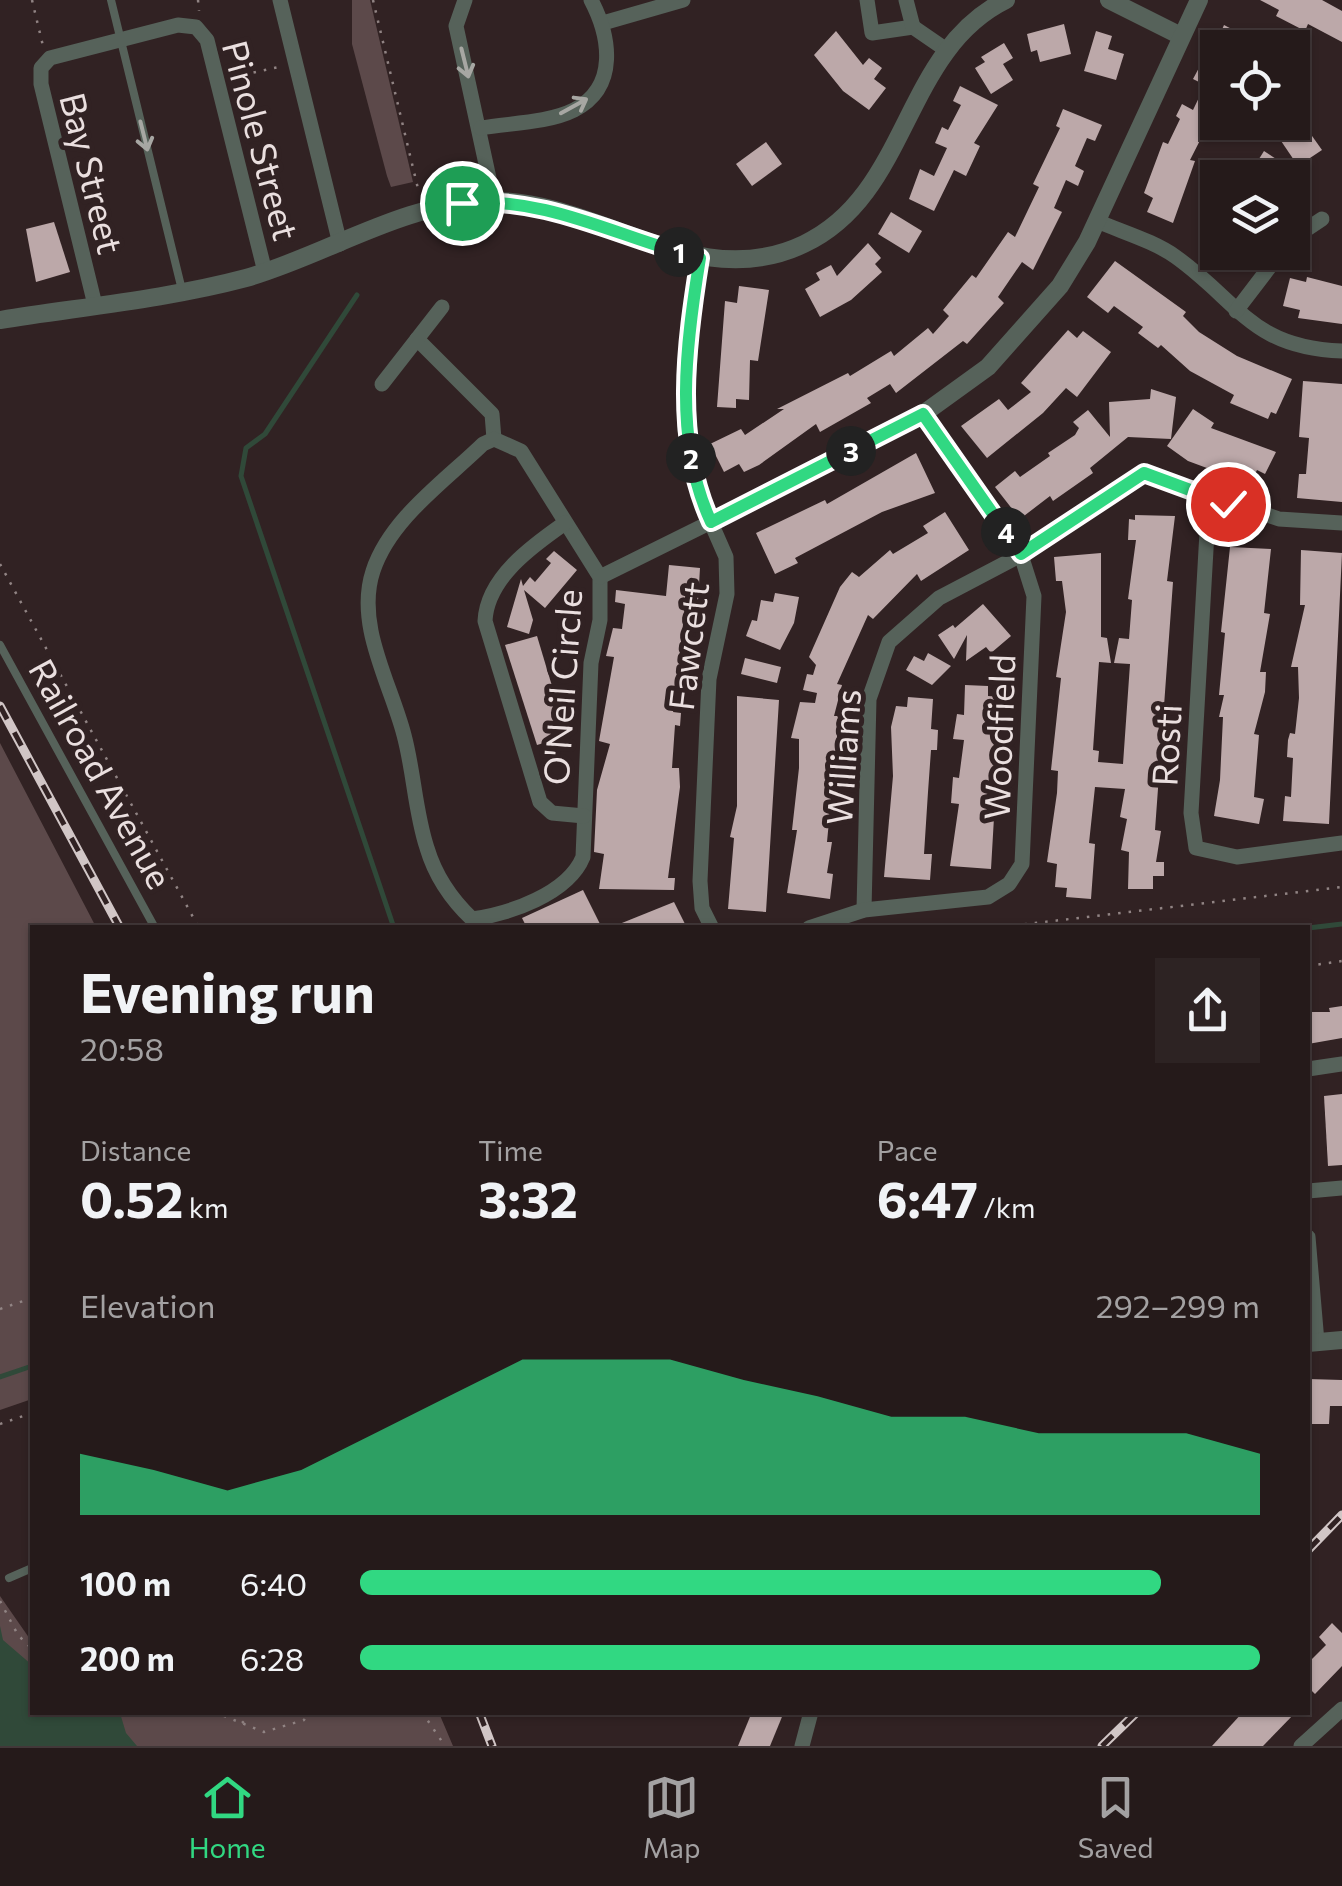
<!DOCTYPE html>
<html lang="en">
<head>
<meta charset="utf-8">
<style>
  body { margin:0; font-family:Commissioner,sans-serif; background:#2d2323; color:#f1f3f6; height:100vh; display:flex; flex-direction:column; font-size:38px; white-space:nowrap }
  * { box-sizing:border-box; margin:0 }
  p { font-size:32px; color:#a3a1a2 }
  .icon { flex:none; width:55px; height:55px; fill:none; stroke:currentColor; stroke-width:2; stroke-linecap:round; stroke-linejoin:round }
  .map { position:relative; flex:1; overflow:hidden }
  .side { position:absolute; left:30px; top:925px; width:1280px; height:790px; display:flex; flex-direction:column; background:#251a1a; border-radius:0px; box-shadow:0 2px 8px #0004,0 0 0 2px #423839 }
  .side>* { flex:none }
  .fabs { position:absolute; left:1200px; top:30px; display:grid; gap:20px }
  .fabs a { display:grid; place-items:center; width:110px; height:110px; border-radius:0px; background:#251a1a; box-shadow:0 2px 8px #0004,0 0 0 2px #423839; font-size:50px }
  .pin { position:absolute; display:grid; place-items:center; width:85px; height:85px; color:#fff; margin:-42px; border:5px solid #fff; border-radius:50%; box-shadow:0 2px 10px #0007 }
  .km { position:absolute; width:50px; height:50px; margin:-25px; border-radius:50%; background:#222; color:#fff; font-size:28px; line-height:50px; text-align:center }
  .round { display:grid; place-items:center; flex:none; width:105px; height:105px; border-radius:0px; background:#2d2323 }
  .head { display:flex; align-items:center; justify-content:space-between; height:170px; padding:0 50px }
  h1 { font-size:55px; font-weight:700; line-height:75px }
  .figures { display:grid; grid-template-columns:repeat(3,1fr); gap:15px; height:170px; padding:10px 50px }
  .figures div { display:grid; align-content:center }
  .figures b { font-size:50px; font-weight:700 }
  .figures small { font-size:28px; font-weight:400 }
  .figures p { font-size:28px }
  .chart { height:280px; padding:20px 50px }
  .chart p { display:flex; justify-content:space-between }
  .chart svg { width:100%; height:180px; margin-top:10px; fill:#31d882; opacity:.7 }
  ul { padding:0 50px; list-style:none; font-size:32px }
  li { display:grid; grid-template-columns:160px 120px 1fr; align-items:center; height:75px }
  li i { height:25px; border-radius:12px; background:#31d882 }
  .tabs { display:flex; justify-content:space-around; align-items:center; height:140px; border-top:2px solid #423839; background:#251a1a; font-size:28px; color:#a3a1a2 }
  .tabs a { display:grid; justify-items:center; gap:5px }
  .tabs .selected { color:#31d882 }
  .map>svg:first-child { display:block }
</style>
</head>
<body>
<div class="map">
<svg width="1342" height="1746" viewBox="0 0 1342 1746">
  <rect width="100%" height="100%" fill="#312223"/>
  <!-- green -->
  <g fill="#5c494a">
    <polygon points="352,0 370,0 413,182 391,187 387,176 352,44"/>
    <polygon points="0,743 96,927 32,928 32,1399 0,1410"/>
    <polygon points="0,1596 32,1642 32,1712 439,1713 453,1746 0,1746"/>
  </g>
  <!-- water -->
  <polygon fill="#304939" points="0,1626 3,1640 32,1665 32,1712 120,1713 126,1733 137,1746 0,1746"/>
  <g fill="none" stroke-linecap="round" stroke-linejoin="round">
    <!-- stream -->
    <g stroke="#304939" stroke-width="5">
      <polyline points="357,295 265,434 246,448 241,476 394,928"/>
      <polyline points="1308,928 1342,924"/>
      <polyline points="0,1377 32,1366"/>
    </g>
  </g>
  <!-- building -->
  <g fill="#bca8a9">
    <polygon points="1260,0 1322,0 1342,11 1342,42 1308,24 1305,31 1276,16 1279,10"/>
    <polygon points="1064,24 1071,54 1040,62 1037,50 1031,52 1027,34"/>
    <polygon points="1224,25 1268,48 1230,48 1217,41"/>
    <polygon points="836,31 863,65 869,58 882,68 874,79 886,88 869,110 843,91 814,55"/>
    <polygon points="1096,31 1112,36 1108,49 1124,54 1116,80 1084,71"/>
    <polygon points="1004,43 1013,58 1003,64 1013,80 991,94 975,68 985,62 981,57"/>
    <polygon points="1218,58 1218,105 1190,160 1195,161 1173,223 1147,212 1153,198 1144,193 1163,142 1168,144 1180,119 1176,116 1182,104 1193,110 1205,85 1193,79 1201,64 1212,70"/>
    <polygon points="960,86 998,105 974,143 980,146 966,176 954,170 934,211 909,199 920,169 934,176 947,148 935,143 942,127 948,130 961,105 953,101"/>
    <polygon points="1063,109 1102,125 1095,141 1087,138 1075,166 1084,171 1078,186 1066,180 1054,208 1062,212 1033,270 1022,262 998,297 1004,303 967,344 963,341 896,393 890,384 867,398 871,403 820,432 816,424 759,465 744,472 739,464 724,472 710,444 741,429 745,435 784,409 777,409 848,373 850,376 891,351 894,356 928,328 933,334 949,316 943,310 972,275 976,278 1008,232 1015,237 1039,187 1033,184 1060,128 1056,126"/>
    <polygon points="1300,119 1322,150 1298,166 1277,135"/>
    <polygon points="766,142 782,164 752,186 736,164"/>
    <polygon points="1264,151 1293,170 1304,178 1247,178"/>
    <polygon points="891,212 922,231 909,253 878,234"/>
    <polygon points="54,222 70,272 36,282 26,229"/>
    <polygon points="868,243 881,258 875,264 882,272 851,300 820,317 805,289 820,280 816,273 831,265 837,276"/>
    <polygon points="1115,261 1186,312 1183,316 1199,332 1237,356 1292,379 1276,414 1271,412 1268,419 1230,403 1234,395 1190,371 1161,345 1158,348 1138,333 1143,327 1114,306 1108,313 1087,297"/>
    <polygon points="1307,277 1342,286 1342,324 1298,318 1300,310 1283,306 1290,278 1306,282"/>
    <polygon points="739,286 769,290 758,361 750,360 749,400 736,399 736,408 717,407 725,301 737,303"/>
    <polygon points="1068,330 1077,338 1083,331 1111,352 1077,397 1066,388 1043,413 987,458 961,426 999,399 1008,410 1031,392 1021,383"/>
    <polygon points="1303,381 1342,384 1342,502 1297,498 1299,474 1306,474 1309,438 1299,437"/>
    <polygon points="1151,389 1176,397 1171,439 1128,437 1090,468 1093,473 1053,501 1050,496 1020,519 995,487 1015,471 1020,477 1050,456 1048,453 1075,435 1079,428 1073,422 1088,410 1110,437 1109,402 1150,399"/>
    <polygon points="1193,409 1214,423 1211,428 1276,452 1265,474 1257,470 1250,484 1188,461 1167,446"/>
    <polygon points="916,453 935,493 882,512 795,558 798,563 775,574 756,533 825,500 827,504"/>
    <polygon points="945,512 969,550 921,581 917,574 873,619 868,615 837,684 842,685 834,716 839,716 827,842 832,842 827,873 833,874 830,899 787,893 797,830 792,830 799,768 799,739 791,738 800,702 815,703 817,693 803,690 807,674 813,675 816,665 809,657 840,587 852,572 859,577 890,550 893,554 928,533 923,526"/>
    <polygon points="1135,515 1175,516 1167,581 1173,582 1155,830 1161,831 1156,862 1164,862 1164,876 1153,876 1153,889 1128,889 1129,852 1121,850 1127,819 1120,817 1125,789 1095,787 1089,843 1095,844 1091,899 1066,897 1067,888 1055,887 1057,864 1047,862 1057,793 1058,771 1051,770 1061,678 1056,677 1066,612 1062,581 1056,581 1054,557 1101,553 1101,637 1107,638 1111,663 1099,662 1093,750 1099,751 1098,762 1123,764 1130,664 1114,663 1119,638 1129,639 1132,600 1128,599 1136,540 1128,540 1129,519 1135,520"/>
    <polygon points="1230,547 1271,549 1264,613 1270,614 1260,672 1266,672 1265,692 1254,734 1259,735 1254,797 1264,799 1259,824 1214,816 1220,780 1223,717 1219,717 1224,695 1219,695 1225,633 1221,632"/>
    <polygon points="1301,550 1342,553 1329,824 1283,821 1285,796 1291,797 1293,758 1287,757 1288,740 1290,733 1295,734 1299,698 1298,667 1291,667 1305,605 1300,605"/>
    <polygon points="554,551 577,570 545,608 524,590 533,620 529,634 507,627 521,579 523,586 530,577 535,582 551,563 546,559"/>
    <polygon points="669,565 700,568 697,618 684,616 679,659 686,660 673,712 681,713 680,726 675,725 672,768 679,768 680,787 668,878 675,878 674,890 599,889 604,854 594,852 597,790 610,744 599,741 614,657 606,656 613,628 622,629 625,604 615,602 616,590 666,596"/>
    <polygon points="775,593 799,597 794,623 780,650 746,636 752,620 757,621 761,600 773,602"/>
    <polygon points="983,604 1011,636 991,653 986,647 966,661 967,635 954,659 938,635 953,625 955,628"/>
    <polygon points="537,636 567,736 537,745 505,645"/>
    <polygon points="928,653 951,666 932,685 906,670 914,656 924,661"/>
    <polygon points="745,658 781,667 777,683 741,674"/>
    <polygon points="965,685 988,686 988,696 1001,697 991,869 950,866 959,804 951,803 953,777 959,778 964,740 953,739 957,714 964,715"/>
    <polygon points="737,696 779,700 766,912 728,909 734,838 730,837 737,806"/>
    <polygon points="908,697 933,699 931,729 938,730 937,750 931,750 928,792 924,854 932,854 930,880 884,877 893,776 891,727 896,706 907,707"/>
    <polygon points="583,890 602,928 527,928 522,918"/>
    <polygon points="674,902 687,928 612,928 612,927"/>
    <polygon points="1342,1006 1342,1038 1308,1044 1308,1012 1330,1012 1329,1008"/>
    <polygon points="1342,1094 1342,1165 1328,1166 1324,1096"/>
    <polygon points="1308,1379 1342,1380 1342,1406 1330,1406 1329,1424 1311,1424"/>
    <polygon points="1332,1623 1342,1633 1342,1666 1315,1694 1308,1687 1308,1663 1326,1645 1319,1637"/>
    <polygon points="752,1712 784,1712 770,1746 738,1746"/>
    <polygon points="1243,1712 1296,1712 1263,1746 1212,1746"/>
  </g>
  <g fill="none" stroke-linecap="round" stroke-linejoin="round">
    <!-- path -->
    <g stroke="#918484" stroke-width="2.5" stroke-dasharray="2.5 8" stroke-linecap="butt">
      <polyline points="32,0 43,46"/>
      <polyline points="198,0 199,11"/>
      <polyline points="373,0 419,193"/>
      <polyline points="233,77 279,67"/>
      <polyline points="0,564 199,928"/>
      <polyline points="993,928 1342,887"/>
      <polyline points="1308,966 1342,961"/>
      <polyline points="0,1309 32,1298"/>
      <polyline points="0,1424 32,1413"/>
      <polyline points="0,1601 18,1635 32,1649"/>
      <polyline points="214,1712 264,1732 304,1720 308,1712"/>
      <polyline points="422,1712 445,1746"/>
      <polyline points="242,1723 254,1712"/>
    </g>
    <!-- service -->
    <g stroke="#56625a" stroke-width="8">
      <polyline points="111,0 182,290"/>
      <polyline points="0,645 155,928"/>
      <polyline points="9,1578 32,1568"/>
    </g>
    <!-- minor -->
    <g stroke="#56625a" stroke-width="15">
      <polyline points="280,0 340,244"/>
      <polyline points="465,0 456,26 494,201"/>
      <polyline points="867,0 872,33 913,27 945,49"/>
      <polyline points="906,0 913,27"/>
      <polyline points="603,23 683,0"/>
      <path d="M481 128C509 123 548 123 574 110 619 87 610 36 591 0"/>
      <path d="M1097 221C1122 232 1154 241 1176 257 1240 303 1252 348 1342 351"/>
      <polyline points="1292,239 1322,219"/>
      <polyline points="700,258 693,304 685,430 701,500 726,557 727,594 709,679 700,881 702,908 712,928"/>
      <polyline points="95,305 41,84 41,68 50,58 178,25 196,27 207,40 265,272"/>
      <polyline points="1236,311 1281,252"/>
      <polyline points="417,339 492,414 494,439"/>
      <polyline points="382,384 442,307"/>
      <path d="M494 439 521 451 600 577V620L591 663 583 857C568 894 509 914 472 919 452 900 435 875 427 848 415 812 414 772 404 735 391 684 355 625 373 571 390 519 445 481 483 444Z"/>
      <polyline points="1228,504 1207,532 1191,813 1196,848 1237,857 1342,843"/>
      <path d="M565 523C532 546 487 578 485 621L540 802 552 813 584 816"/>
      <polyline points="600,577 711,522"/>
      <polyline points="864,910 869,699 889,642 939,598 1021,555 1145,473 1279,519 1342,523"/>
      <polyline points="809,928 864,910 988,897 1009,884 1022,864 1034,596 1021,555 923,414"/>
      <polyline points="1308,1069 1342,1064"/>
      <polyline points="1308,1191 1342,1188"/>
      <polyline points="1308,1237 1317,1342"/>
      <polyline points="802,1746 811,1712"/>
      <polyline points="1301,1746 1342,1709"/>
    </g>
    <!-- tertiary -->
    <g stroke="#56625a" stroke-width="18">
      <polyline points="1109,0 1181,36"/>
      <path d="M0 320C81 307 167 299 246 278 327 255 404 202 490 201 598 199 695 296 804 244 910 194 902 51 1006 0"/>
      <polyline points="711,522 923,414 988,367 1060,286 1087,242 1199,0"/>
      <polyline points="1308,1343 1342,1340"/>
    </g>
    <defs>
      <g id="rail">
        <polyline points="0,706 120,928"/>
        <polyline points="1308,1550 1342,1515"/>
        <polyline points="479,1712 492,1746"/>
        <polyline points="1102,1746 1137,1712"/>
      </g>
    </defs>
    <!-- rail casing -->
    <use href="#rail" stroke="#d1c6c6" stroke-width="9"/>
    <!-- rail -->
    <use href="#rail" stroke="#312223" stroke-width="5" stroke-dasharray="15" stroke-linecap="butt"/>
  </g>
  <!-- one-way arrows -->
  <defs><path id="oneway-shaft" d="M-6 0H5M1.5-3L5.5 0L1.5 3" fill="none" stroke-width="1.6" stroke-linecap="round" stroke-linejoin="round" transform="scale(2.5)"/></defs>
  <g stroke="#a7a7a3">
    <use href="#oneway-shaft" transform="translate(465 63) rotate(76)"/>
    <use href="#oneway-shaft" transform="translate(574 106) rotate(-29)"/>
    <use href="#oneway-shaft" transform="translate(144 136) rotate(76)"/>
  </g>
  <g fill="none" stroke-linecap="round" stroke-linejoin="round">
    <defs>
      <path id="route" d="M462 203C548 196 619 238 700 258 686 344 673 440 711 522L923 414 1021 554 1144 473 1228 504"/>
    </defs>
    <!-- route casing -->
    <use href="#route" stroke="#fff" stroke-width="20"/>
    <!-- route -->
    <use href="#route" stroke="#31d882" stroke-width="12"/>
  </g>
  <g text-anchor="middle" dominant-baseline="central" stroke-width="10" stroke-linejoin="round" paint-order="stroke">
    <!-- street labels -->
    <g font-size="35" fill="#eadfdf" stroke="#312223">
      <text transform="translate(262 140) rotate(75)">Pinole Street</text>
      <text transform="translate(93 173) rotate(76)">Bay Street</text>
      <text transform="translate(687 646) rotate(-83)">Fawcett</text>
      <text transform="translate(561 687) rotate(-86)">O'Neil Circle</text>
      <text transform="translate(998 737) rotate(-88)">Woodfield</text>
      <text transform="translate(1165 745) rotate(-87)">Rosti</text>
      <text transform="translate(842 757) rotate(-86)">Williams</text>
      <text transform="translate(102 773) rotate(61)">Railroad Avenue</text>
    </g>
  </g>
</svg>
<div class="fabs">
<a><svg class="icon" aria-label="locate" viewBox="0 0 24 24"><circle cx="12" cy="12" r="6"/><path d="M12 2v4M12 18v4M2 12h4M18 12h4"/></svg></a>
<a><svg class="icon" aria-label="layers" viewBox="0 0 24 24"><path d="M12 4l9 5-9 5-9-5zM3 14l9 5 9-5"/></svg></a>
</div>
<div class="pin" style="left:462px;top:203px;background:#1e9e55"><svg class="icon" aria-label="arrive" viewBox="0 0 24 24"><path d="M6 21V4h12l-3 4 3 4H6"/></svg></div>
<div class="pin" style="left:1228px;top:504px;background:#d93025"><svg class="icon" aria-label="check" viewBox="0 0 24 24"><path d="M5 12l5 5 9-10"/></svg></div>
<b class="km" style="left:679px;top:252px">1</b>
<b class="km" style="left:691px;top:458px">2</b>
<b class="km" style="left:851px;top:451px">3</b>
<b class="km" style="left:1006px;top:532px">4</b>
<section class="side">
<div class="head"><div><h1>Evening run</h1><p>20:58</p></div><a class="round"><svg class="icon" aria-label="share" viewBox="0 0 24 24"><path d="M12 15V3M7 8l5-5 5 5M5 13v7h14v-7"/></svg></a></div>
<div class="figures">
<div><p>Distance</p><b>0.52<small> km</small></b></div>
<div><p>Time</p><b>3:32</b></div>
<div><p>Pace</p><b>6:47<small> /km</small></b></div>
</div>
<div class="chart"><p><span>Elevation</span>292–299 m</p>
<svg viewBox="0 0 160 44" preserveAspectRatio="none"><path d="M0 44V29L10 33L20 38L30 33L40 24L50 15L60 6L70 6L80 6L90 11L100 15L110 20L120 20L130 24L140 24L150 24L160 29V44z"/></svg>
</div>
<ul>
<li><b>100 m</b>6:40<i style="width:89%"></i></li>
<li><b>200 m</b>6:28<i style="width:100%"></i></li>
</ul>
</section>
</div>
<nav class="tabs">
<a class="selected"><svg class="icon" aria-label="home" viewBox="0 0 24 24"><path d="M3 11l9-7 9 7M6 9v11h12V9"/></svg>Home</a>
<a><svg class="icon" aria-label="map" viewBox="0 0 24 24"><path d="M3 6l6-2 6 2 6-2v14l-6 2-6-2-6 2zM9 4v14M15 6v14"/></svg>Map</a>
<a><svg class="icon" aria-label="saved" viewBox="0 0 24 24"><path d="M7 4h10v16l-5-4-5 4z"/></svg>Saved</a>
</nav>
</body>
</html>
